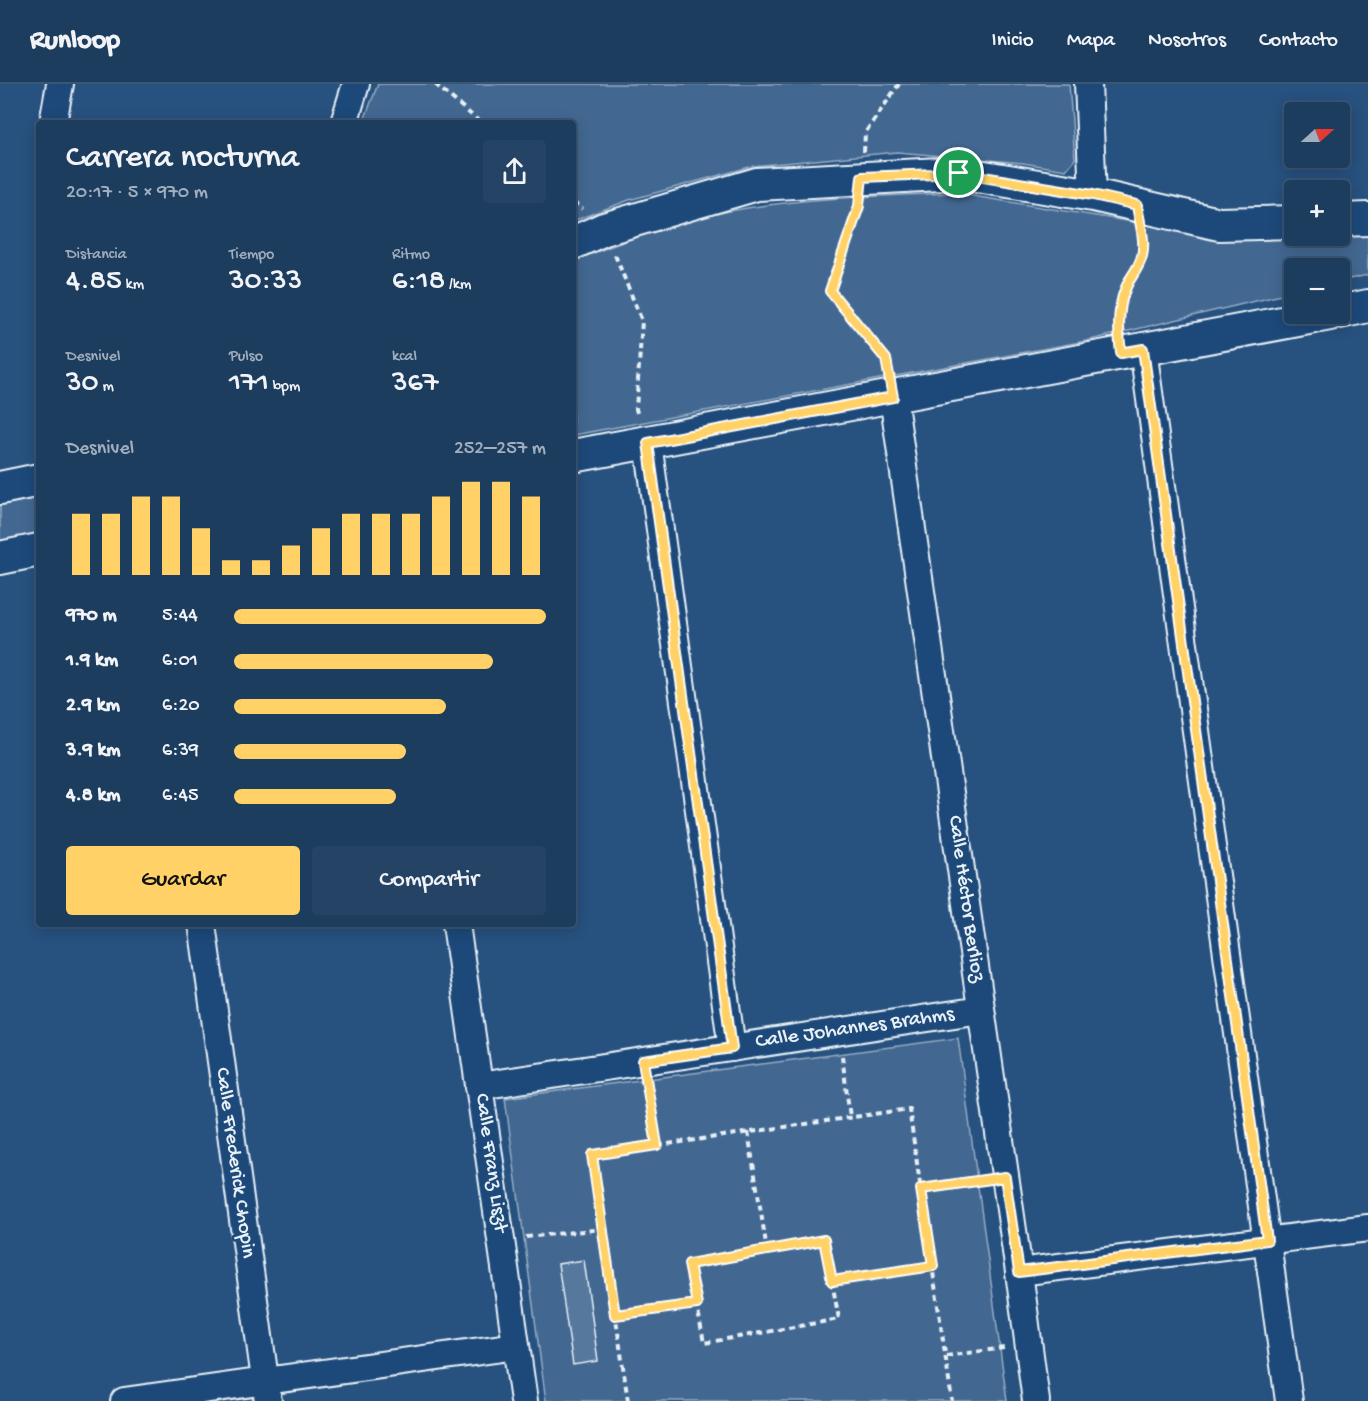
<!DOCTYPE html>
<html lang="es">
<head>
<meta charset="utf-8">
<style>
  body { margin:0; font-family:"Gochi Hand",sans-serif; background:#254465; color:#f1f3f6; height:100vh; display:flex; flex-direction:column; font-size:22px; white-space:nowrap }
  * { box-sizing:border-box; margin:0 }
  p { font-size:20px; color:#a0aebd }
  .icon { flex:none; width:33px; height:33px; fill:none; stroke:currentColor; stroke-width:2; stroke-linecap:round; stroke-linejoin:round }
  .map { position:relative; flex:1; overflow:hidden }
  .details { position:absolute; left:36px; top:36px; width:540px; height:807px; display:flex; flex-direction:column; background:#1d3d5f; border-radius:6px; box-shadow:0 3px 15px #0003,0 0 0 2px #3b5674 }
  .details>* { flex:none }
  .needle { width:39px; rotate:69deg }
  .controls { position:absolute; left:1284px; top:18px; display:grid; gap:12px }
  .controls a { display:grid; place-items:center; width:66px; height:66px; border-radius:6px; background:#1d3d5f; box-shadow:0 3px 15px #0003,0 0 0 2px #3b5674; font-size:30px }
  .pin { position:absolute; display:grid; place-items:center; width:51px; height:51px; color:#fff; margin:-26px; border:3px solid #fff; border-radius:50%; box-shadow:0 2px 6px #0007 }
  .round { display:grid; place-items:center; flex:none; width:63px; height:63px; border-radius:6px; background:#254465 }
  .headline { display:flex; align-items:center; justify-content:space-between; height:102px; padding:0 30px }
  h1 { font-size:33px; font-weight:600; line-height:45px }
  .stats { display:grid; grid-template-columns:repeat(3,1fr); gap:9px; height:102px; padding:6px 30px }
  .stats div { display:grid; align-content:center }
  .stats b { font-size:30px; font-weight:600 }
  .stats small { font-size:16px; font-weight:400 }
  .stats p { font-size:16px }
  .chart { height:168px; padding:12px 30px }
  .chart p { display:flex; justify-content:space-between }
  .chart svg { width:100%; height:108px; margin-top:6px; stroke:#ffd166; stroke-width:6 }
  .action { display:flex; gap:12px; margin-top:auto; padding:12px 30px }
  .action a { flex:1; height:69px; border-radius:6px; background:#ffd166; color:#111; font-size:24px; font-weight:600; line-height:69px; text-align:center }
  .action a+a { background:#254465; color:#f1f3f6 }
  ul { padding:0 30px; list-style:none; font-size:20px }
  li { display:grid; grid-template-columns:96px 72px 1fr; align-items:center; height:45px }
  li i { height:15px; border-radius:8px; background:#ffd166 }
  header { display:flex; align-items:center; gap:36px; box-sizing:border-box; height:84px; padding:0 30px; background:#1d3d5f; border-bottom:2px solid #3b5674 }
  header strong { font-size:28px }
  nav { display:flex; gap:33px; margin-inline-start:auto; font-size:21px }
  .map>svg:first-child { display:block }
</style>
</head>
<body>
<header>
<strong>Runloop</strong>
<nav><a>Inicio</a><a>Mapa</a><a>Nosotros</a><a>Contacto</a></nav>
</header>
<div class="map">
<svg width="1368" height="1317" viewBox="0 0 1368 1317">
  <rect width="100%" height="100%" fill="#27517f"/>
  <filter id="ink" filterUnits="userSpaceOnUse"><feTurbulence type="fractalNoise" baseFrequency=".0167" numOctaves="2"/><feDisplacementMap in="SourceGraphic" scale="12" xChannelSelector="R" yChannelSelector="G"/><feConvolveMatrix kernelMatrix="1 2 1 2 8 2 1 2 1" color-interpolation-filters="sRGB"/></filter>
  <g filter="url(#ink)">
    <!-- green -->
    <g fill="#436891" stroke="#96acc4" stroke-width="1.5">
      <polygon points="378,0 1069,0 1075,75 1066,86 1023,79 897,68 753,82 629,116 573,137 573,39 363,39"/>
      <path d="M954 109 1164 143 1270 155 1368 151V191L1340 197V184H1294V208L1086 257 573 351V177C624 157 676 137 730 127 804 113 879 112 954 109Z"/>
      <polygon points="39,414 39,451 0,458 0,421"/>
      <polygon points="958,954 1007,1317 546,1317 505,1014"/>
    </g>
    <!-- building -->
    <polygon fill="#57789d" stroke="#e8f1f8" stroke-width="1.5" points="584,1176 598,1277 573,1281 558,1180"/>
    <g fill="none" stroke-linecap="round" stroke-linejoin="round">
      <defs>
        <g id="minor">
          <polyline points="1088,0 1093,111"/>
          <polyline points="53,39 60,0"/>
          <polyline points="344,39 356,0"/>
          <polyline points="1143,265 1289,1317"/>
          <polyline points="893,313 1019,1188 1036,1317"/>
          <polyline points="648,359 732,964"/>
          <polyline points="202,840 268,1317"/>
          <polyline points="456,840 524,1317"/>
          <polyline points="479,1002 981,926"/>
          <polyline points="1019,1188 1368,1144"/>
          <polyline points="124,1317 516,1262"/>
        </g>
        <g id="tertiary">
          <polyline points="1340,136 1368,135"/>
          <polyline points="573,159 604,145 757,100 959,89 1093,111 1219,140 1294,138"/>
          <polyline points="1340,228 1368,222"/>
          <polyline points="573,372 1330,230"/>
          <polyline points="0,404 39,396"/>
          <polyline points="0,474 39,466"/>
        </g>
      </defs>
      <!-- minor casing -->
      <use href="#minor" stroke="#e8f1f8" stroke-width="30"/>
      <!-- tertiary casing -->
      <use href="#tertiary" stroke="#e8f1f8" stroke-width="36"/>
      <!-- path -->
      <g stroke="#e8f1f8" stroke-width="4" stroke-dasharray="6 4.5" stroke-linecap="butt">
        <polyline points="435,0 481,39"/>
        <polyline points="864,68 865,49 899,0"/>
        <polyline points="573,118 582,125"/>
        <polyline points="859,123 830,207 886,275 888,286"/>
        <polyline points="615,171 642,237 636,325 638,332"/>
        <polyline points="1118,241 1128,198 1142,172 1142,152"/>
        <polyline points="842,972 850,1033"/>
        <polyline points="647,1000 657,1061"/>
        <polyline points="748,1048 767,1166"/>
        <polyline points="921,1105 981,1096"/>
        <polyline points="526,1153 603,1145"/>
        <polygon points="824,1156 839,1235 704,1259 689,1180"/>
        <polyline points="832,1197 933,1182"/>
        <polyline points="615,1231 697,1220"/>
        <polyline points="946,1272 1004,1264"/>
        <polyline points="628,1317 592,1071 909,1025 952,1317"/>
      </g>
      <!-- minor -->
      <use href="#minor" stroke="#1f4a7a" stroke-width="26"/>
      <!-- tertiary -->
      <use href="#tertiary" stroke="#1f4a7a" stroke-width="32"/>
    </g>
  </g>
  <g fill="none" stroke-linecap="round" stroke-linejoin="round" filter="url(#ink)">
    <defs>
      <path id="route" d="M959 89 1093 111 1137 121C1139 137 1146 156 1142 172 1140 181 1134 189 1129 197 1117 219 1118 245 1121 269L1143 265 1267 1156 1019 1188 1005 1093 921 1105 933 1182 832 1197 824 1156 689 1180 697 1220 615 1231 592 1071 657 1061 643 977 732 964 648 359 893 313 886 275 830 207 859 122 862 93Z"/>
    </defs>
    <!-- route casing -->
    <use href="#route" stroke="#fff" stroke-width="12"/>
    <!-- route -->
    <use href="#route" stroke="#ffd166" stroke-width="8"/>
  </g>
  <g text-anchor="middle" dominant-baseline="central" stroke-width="5" stroke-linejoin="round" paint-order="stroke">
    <!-- street labels -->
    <g font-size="21" fill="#e8f1f8" stroke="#1f4a7a">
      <text transform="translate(965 815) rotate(82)">Calle Héctor Berlioz</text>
      <text transform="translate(855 945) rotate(-8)">Calle Johannes Brahms</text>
      <text transform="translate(234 1079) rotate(82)">Calle Frederick Chopin</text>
      <text transform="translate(490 1079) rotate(82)">Calle Franz Liszt</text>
    </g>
  </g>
</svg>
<div class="controls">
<a><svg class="needle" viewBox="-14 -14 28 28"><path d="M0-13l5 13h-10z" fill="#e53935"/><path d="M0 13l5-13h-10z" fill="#a0aebd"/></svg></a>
<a>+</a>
<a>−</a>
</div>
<div class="pin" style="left:959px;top:89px;background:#1e9e55"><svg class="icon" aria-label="arrive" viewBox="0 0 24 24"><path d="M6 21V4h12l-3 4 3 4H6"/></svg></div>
<section class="details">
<div class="headline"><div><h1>Carrera nocturna</h1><p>20:17 · 5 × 970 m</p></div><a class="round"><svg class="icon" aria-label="share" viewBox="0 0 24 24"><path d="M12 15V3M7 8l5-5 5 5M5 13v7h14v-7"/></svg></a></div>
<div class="stats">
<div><p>Distancia</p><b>4.85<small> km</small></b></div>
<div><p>Tiempo</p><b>30:33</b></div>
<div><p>Ritmo</p><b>6:18<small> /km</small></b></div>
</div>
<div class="stats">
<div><p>Desnivel</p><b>30<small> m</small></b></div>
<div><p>Pulso</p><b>171<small> bpm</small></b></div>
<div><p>kcal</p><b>367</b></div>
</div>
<div class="chart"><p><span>Desnivel</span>252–257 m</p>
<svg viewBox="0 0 160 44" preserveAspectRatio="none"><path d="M5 44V19M15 44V19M25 44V12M35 44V12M45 44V25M55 44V38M65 44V38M75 44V32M85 44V25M95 44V19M105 44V19M115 44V19M125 44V12M135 44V6M145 44V6M155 44V12"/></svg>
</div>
<ul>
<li><b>970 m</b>5:44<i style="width:100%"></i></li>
<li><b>1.9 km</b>6:01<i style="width:83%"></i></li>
<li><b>2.9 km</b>6:20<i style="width:68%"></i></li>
<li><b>3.9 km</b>6:39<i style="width:55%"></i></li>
<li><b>4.8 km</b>6:45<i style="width:52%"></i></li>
</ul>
<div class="action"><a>Guardar</a><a>Compartir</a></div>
</section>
</div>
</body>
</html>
